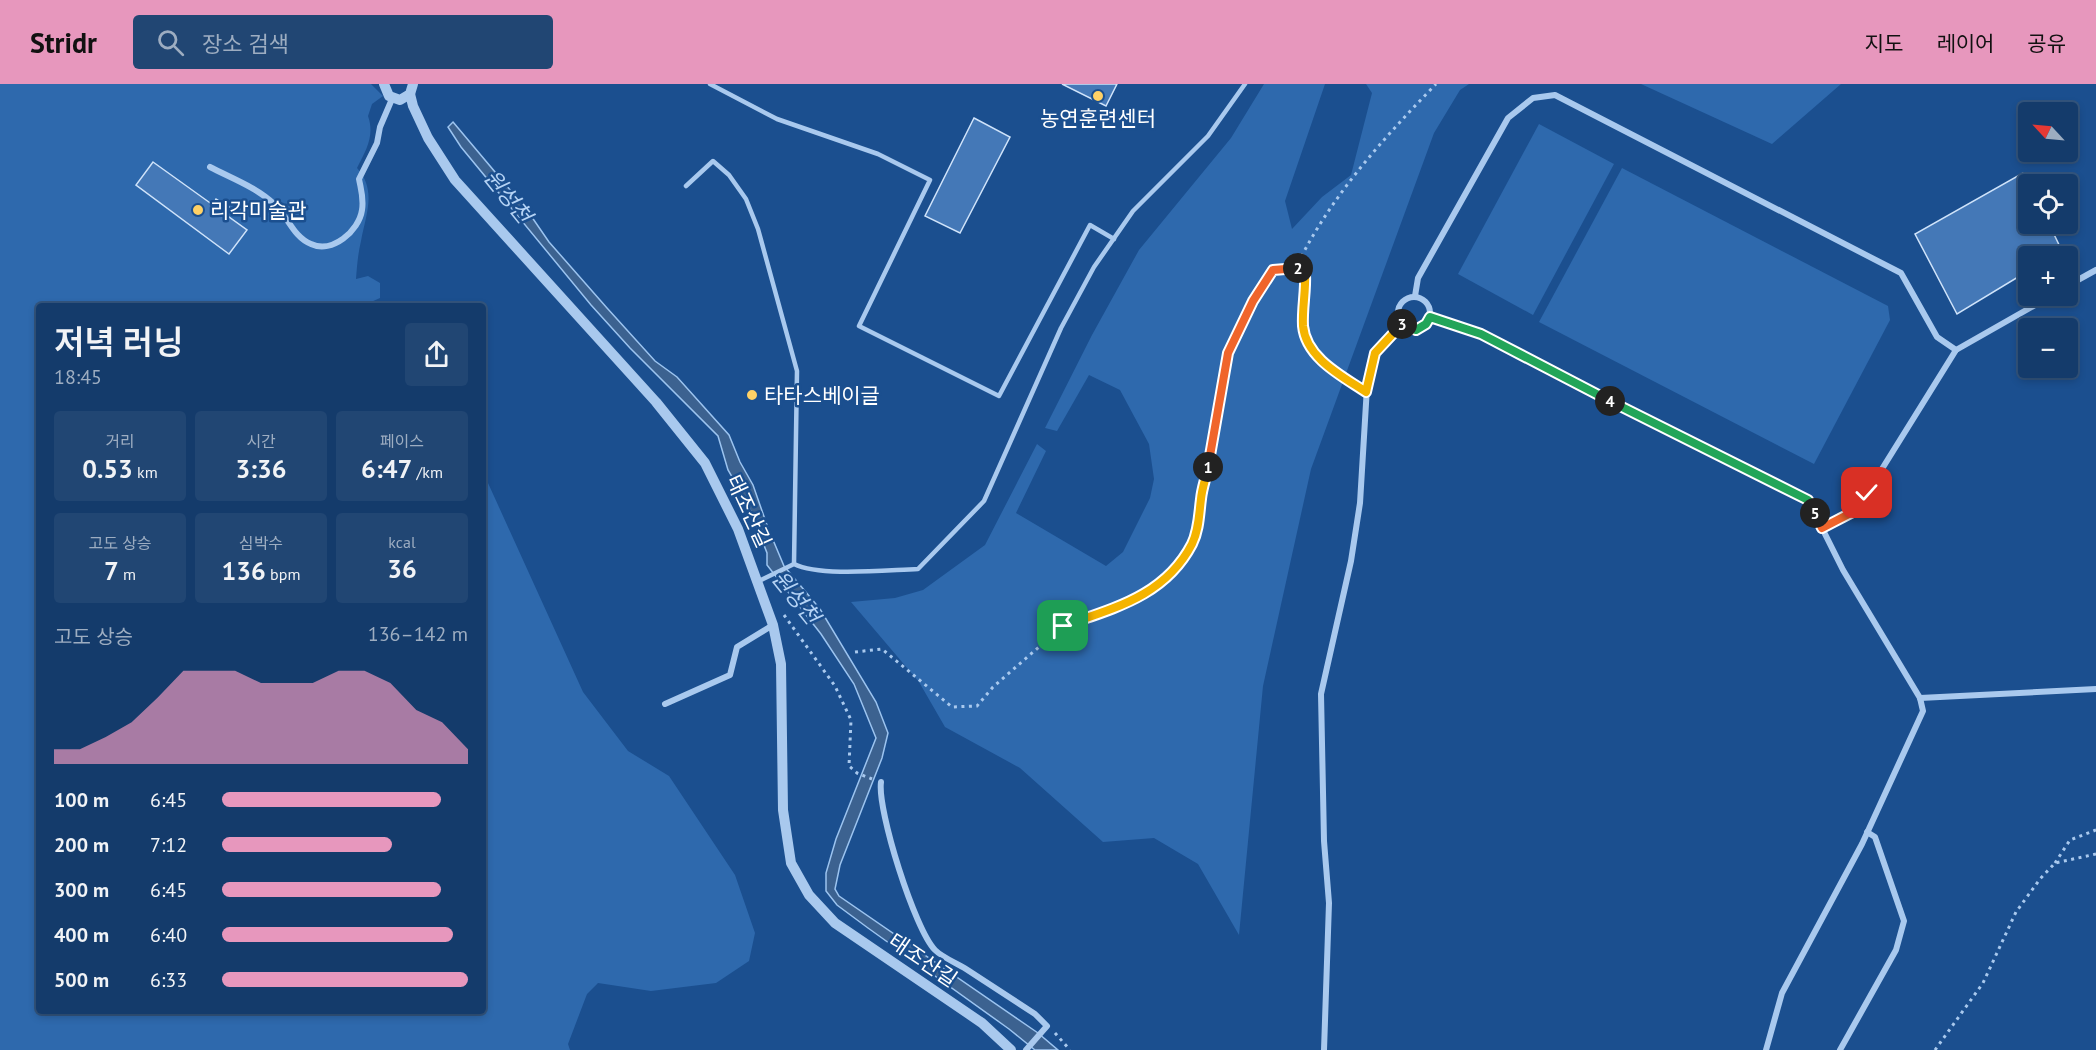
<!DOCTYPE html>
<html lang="ko">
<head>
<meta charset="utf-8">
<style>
  body { margin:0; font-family:"PT Sans","Noto Sans KR",sans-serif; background:#214673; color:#f1f3f6; height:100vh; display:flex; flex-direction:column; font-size:22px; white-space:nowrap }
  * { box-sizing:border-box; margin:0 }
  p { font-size:20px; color:#9dadc1 }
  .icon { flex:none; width:33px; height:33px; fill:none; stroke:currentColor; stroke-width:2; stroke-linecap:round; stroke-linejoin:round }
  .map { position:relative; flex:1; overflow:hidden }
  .panel { position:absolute; left:36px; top:219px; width:450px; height:711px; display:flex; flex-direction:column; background:#143b6b; border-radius:6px; box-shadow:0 3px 9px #0003,0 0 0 2px #33557e }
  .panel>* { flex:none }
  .needle { width:39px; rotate:296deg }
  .tools { position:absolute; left:2018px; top:18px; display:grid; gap:12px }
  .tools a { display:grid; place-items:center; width:60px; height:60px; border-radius:6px; background:#143b6b; box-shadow:0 3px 9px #0003,0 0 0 2px #33557e; font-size:30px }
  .pin { position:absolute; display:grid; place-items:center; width:51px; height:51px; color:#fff; margin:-26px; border-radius:12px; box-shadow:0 3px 9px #0006 }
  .km { position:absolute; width:30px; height:30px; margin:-15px; border-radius:50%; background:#222; color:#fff; font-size:16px; line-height:30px; text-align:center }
  .round { display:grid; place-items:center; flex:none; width:63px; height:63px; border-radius:6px; background:#214673 }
  .head { display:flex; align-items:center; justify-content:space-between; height:102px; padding:0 18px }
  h1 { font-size:33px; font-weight:600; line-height:45px }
  .metrics { display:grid; grid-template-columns:repeat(3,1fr); gap:9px; height:102px; padding:6px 18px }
  .metrics div { display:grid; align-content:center; border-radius:6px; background:#214673; text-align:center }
  .metrics b { font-size:26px; font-weight:600 }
  .metrics small { font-size:16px; font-weight:400 }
  .metrics p { font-size:16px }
  .chart { height:168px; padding:12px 18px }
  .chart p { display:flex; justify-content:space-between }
  .chart svg { width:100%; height:108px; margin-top:6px; fill:#e797bd; opacity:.7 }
  ul { padding:0 18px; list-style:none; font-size:20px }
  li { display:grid; grid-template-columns:96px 72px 1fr; align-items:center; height:45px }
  li i { height:15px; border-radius:8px; background:#e797bd }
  header { display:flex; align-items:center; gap:36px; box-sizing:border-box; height:84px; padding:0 30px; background:#e797bd; color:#111 }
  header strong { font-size:28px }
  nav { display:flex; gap:33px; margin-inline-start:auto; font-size:21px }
  .search { width:420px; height:54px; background:#214673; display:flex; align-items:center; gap:15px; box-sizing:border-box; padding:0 21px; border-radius:6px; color:#9dadc1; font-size:22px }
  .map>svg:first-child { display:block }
</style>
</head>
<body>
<header>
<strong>Stridr</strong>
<div class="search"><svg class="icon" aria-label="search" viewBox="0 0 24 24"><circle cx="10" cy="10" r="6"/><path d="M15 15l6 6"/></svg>장소 검색</div>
<nav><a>지도</a><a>레이어</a><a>공유</a></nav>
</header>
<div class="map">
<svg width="2096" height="966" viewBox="0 0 2096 966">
  <rect width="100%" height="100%" fill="#1b4f8f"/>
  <!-- green -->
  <g fill="#2e69ad">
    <path d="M0 0H371L383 12 372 20 368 32C375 52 366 66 357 84 377 106 366 130 361 157 358 169 357 182 356 195L368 192 380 199V214L371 218 369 222H39V927H483V388L583 608 628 667 669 692 735 791 755 849 749 877 716 899 651 907 598 899 587 910 568 960 570 966H0Z"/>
    <polygon points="1264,0 1325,0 1285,117 1292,145 1322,113 1351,91 1372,9 1366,0 1469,0 1460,6 1434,49 1311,385 1263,602 1239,851 1198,780 1154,754 1103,758 1020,684 945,643 919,598 851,518 895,514 923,506 985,461 1037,360 1046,367 1016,429 1106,482 1123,468 1150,414 1154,395 1149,360 1120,306 1089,291 1057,347 1045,344 1092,251 1139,166 1231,54"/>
    <polygon points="1641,0 1841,0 1772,60"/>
    <polygon points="1539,40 1614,80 1533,231 1458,190"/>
    <polygon points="1622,84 1888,222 1890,236 1814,380 1539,238"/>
  </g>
  <!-- water -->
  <polygon fill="#3c6290" stroke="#9cc4f0" stroke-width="1.5" points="453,38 527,126 549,158 607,224 655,277 677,293 729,351 740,378 753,401 768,444 784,482 820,525 876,618 888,649 882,674 840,781 835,805 839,812 1038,949 1058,966 1035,966 1009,945 868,844 837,821 826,807 826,789 836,755 876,654 854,600 821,550 767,481 767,469 748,420 728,386 718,352 630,264 591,221 461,63 448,43"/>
  <!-- building -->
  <g fill="#4478b7" stroke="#cfe3fa" stroke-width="1.5">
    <polygon points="1062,0 1117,0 1106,22"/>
    <polygon points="974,34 1010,53 960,149 925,132"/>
    <polygon points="153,78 213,121 216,115 229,123 225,130 247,146 229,170 136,101"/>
    <polygon points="2023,89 2028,98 2028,140 2049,140 2062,167 2053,172 2028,172 2028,187 1957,230 1915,150"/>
  </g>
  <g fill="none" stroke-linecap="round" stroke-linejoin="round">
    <!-- path -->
    <g stroke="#a9c9ee" stroke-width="3" stroke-dasharray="3 4.5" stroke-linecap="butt">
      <path d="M1296 183 1305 190C1306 207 1302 224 1303 241 1306 271 1336 288 1358 302"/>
      <polyline points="784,531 835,602 851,636 849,682 857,689 872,695"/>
      <path d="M855 568 882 565 952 623 977 622 993 603 1063 542 1115 524 1154 505 1172 489 1192 459 1198 440 1201 413 1211 373 1218 318 1229 269 1253 217 1273 186 1296 183C1331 112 1381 57 1436 0"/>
      <polyline points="2055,779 2070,756 2096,746"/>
      <polyline points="1055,949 1070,966"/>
      <polyline points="1935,966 1983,899 2016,828 2040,795 2055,779 2096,770"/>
    </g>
    <!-- service -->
    <g stroke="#a9c9ee" stroke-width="4.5">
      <polyline points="710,0 777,35 878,70 930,96 859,242 999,312 1090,141 1114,155"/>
      <polyline points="686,102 713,77 729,91 746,115 758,145 797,287 794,480"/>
      <path d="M759 497 794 480C820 493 886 486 918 485L984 417 1061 244 1094 183 1133 127 1208 52 1245 0"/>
    </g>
    <!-- minor -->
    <g stroke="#a9c9ee" stroke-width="6">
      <path d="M210 83C231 94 256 103 274 120 288 132 293 153 311 160 332 170 359 147 362 126 364 114 361 106 359 95L377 59 380 43 392 15"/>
      <polyline points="2067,202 2096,186"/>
      <polyline points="1415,212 1418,194 1508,34 1533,14 1555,11 1901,189 1937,253 1956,266"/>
      <circle cx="1414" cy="229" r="16"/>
      <polyline points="1430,233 1481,250 1808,416 1843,486 1920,614 1923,627 1862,760 1782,909 1766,966"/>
      <polyline points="1822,444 1851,429 1867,409 1956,266 2051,212"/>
      <polyline points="1920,614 2096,605"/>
      <polyline points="665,620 730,591 737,563 773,541"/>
      <path d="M881 698C877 726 915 846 935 866 943 874 957 879 966 885 989 900 1012 915 1035 930L1047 942 1026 966"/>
      <polyline points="1324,966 1329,819 1324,757 1321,610 1351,477 1360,419 1367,303 1375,269 1401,239"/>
      <polyline points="1840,966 1896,866 1904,837 1875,753 1867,748"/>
    </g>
    <!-- tertiary -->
    <g stroke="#a9c9ee" stroke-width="10">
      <polyline points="384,0 389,12 400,16 410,10 413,0"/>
      <polyline points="410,10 413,22 428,54 455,96 656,318 705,379 738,445 773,541 781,580 783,726 791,779 809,811 835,839 982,939 1011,966"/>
    </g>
  </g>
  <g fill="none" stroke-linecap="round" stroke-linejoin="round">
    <defs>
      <path id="split-1" d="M1063 542C1114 524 1165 512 1192 460 1199 446 1199 430 1201 415 1202 404 1206 394 1208 383"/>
      <polyline id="split-2" points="1208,383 1228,269 1253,217 1273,186 1298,184"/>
      <path id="split-3" d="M1298 184 1305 190C1306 207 1302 224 1303 242 1306 274 1342 292 1366 308L1375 269 1402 240"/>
      <polyline id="split-4" points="1402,240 1416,246 1426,240 1430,233 1481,250 1610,317"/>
      <polyline id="split-5" points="1610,317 1808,416 1815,429"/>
      <polyline id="split-6" points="1815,429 1822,444 1851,429 1867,409"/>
    </defs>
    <!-- split-1 casing -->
    <use href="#split-1" stroke="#fff" stroke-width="12"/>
    <!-- split-2 casing -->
    <use href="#split-2" stroke="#fff" stroke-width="12"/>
    <!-- split-3 casing -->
    <use href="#split-3" stroke="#fff" stroke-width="12"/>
    <!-- split-4 casing -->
    <use href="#split-4" stroke="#fff" stroke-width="12"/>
    <!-- split-5 casing -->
    <use href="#split-5" stroke="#fff" stroke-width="12"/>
    <!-- split-6 casing -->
    <use href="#split-6" stroke="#fff" stroke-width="12"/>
    <!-- split-1 -->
    <use href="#split-1" stroke="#f5b400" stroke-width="8"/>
    <!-- split-2 -->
    <use href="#split-2" stroke="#f0652b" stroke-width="8"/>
    <!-- split-3 -->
    <use href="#split-3" stroke="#f5b400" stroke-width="8"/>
    <!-- split-4 -->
    <use href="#split-4" stroke="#22a559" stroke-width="8"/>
    <!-- split-5 -->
    <use href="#split-5" stroke="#22a559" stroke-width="8"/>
    <!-- split-6 -->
    <use href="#split-6" stroke="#f0652b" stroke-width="8"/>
  </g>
  <!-- markers -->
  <g fill="#ffd166" stroke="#1b4f8f" stroke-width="2">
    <circle cx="1098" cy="12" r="6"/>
    <circle cx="198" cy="126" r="6"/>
    <circle cx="752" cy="311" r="6"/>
  </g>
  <g text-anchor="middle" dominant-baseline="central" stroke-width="5" stroke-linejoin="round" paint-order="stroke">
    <!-- poi labels -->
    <g font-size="21" fill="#fff" stroke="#1b4f8f" text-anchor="start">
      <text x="1098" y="34" text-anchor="middle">농연훈련센터</text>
      <text x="210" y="126">리각미술관</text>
      <text x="764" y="311">타타스베이글</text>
    </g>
    <!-- street labels -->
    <g font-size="21" fill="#fff" stroke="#1b4f8f">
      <text transform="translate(749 427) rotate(65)">태조산길</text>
      <text transform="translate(923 876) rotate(34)">태조산길</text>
    </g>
    <!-- water labels -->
    <g font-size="22" font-style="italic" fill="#b5d3f5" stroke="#1b4f8f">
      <text transform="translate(508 112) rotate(51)">원성천</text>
      <text transform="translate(796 513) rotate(51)">원성천</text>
    </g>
  </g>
</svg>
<div class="tools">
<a><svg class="needle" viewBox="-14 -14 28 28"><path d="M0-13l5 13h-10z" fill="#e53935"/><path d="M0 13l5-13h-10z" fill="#9dadc1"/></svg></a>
<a><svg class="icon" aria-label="locate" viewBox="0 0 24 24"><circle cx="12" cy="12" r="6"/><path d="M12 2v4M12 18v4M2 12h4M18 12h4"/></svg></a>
<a>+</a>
<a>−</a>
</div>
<div class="pin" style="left:1063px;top:542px;background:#1e9e55"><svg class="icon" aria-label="arrive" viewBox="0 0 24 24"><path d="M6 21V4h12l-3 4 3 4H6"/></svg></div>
<div class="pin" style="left:1867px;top:409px;background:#d93025"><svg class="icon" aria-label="check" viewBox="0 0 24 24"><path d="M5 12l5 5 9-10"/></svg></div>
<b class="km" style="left:1208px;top:383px">1</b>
<b class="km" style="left:1298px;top:184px">2</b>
<b class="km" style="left:1402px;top:240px">3</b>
<b class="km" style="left:1610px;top:317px">4</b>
<b class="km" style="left:1815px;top:429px">5</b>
<section class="panel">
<div class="head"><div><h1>저녁 러닝</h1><p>18:45</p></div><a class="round"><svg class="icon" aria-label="share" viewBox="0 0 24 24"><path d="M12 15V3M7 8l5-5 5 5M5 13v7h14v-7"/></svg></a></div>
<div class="metrics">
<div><p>거리</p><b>0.53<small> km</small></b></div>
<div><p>시간</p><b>3:36</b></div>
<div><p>페이스</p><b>6:47<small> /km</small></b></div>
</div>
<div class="metrics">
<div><p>고도 상승</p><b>7<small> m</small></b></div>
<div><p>심박수</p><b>136<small> bpm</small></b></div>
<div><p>kcal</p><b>36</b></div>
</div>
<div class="chart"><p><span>고도 상승</span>136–142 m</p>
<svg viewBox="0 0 160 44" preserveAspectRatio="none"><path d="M0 44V38L10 38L20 33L30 27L40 17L50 6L60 6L70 6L80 11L90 11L100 11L110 6L120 6L130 11L140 22L150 27L160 38V44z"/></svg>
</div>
<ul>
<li><b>100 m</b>6:45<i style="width:89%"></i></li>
<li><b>200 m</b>7:12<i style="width:69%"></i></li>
<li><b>300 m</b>6:45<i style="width:89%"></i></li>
<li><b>400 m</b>6:40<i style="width:94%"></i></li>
<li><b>500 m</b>6:33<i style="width:100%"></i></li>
</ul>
</section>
</div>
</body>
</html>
